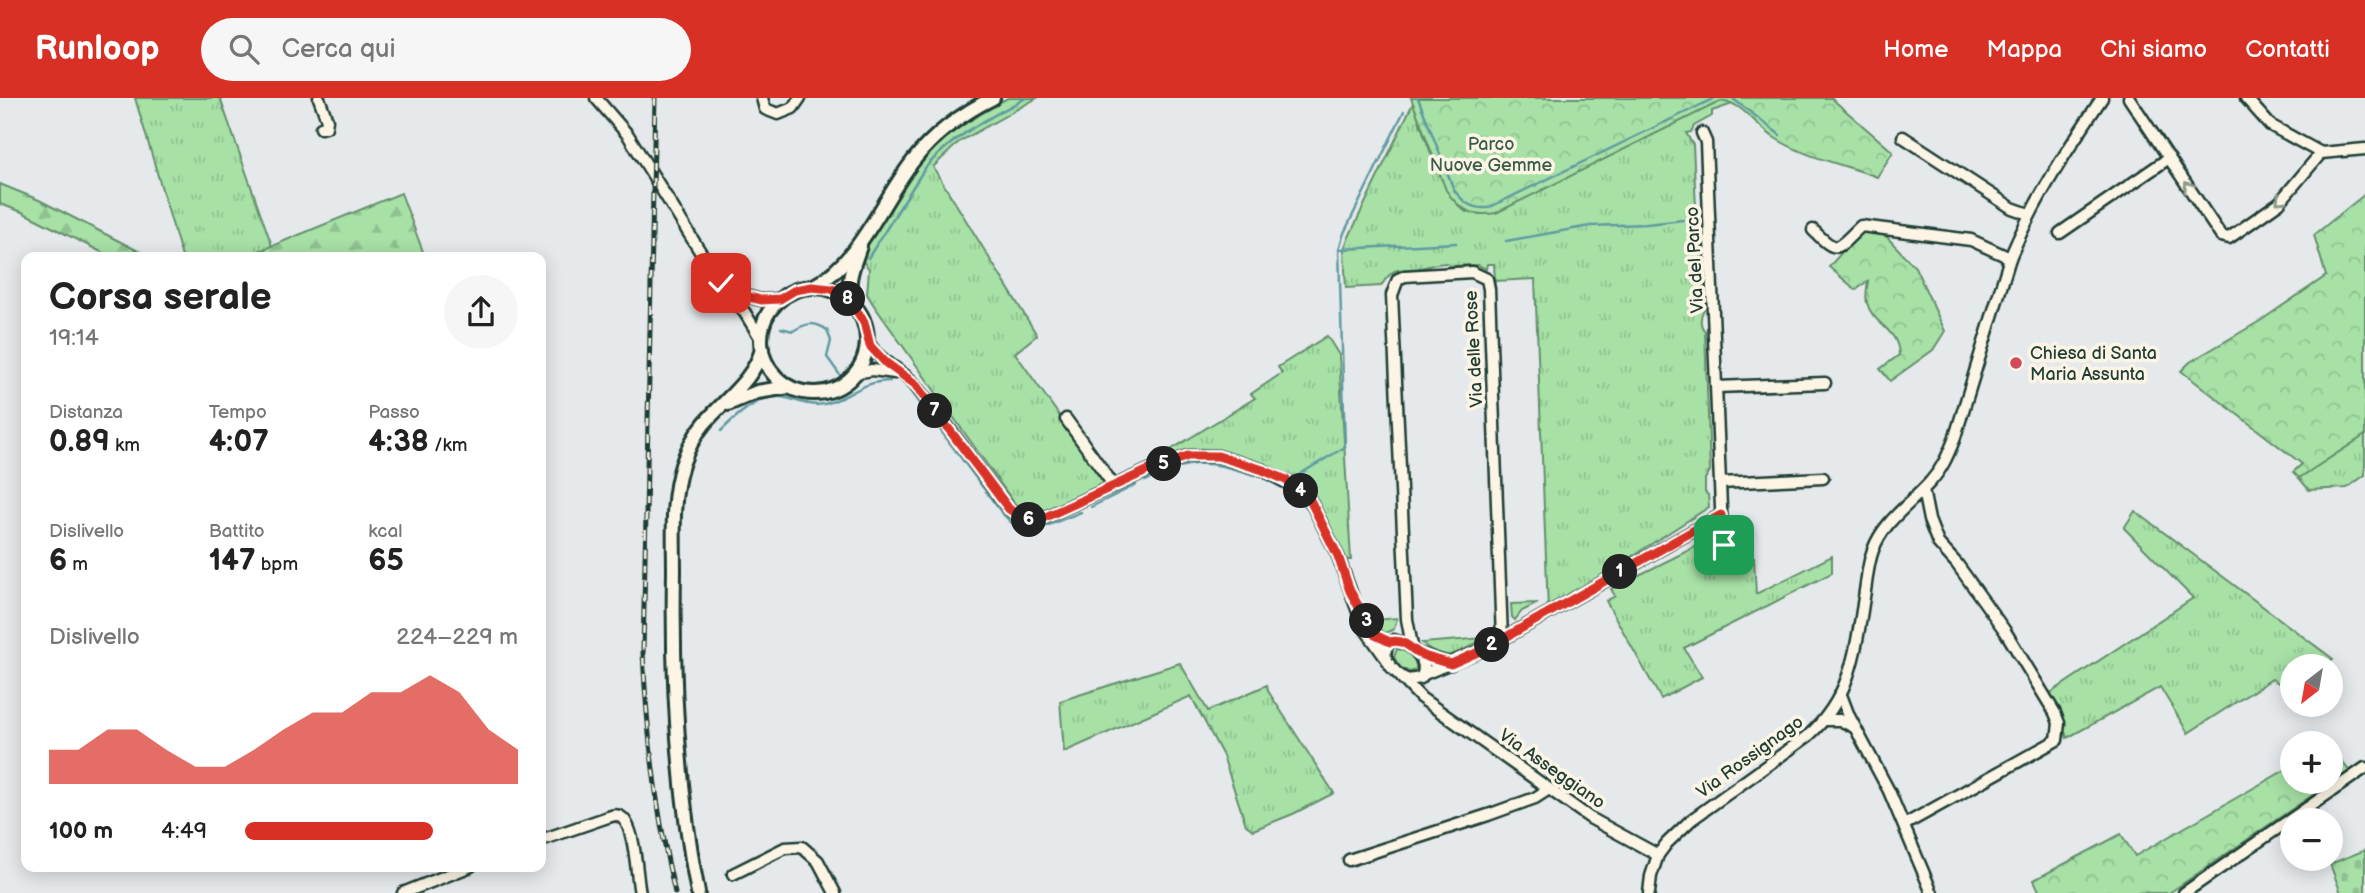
<!DOCTYPE html>
<html lang="it">
<head>
<meta charset="utf-8">
<style>
  body { margin:0; font-family:"Balsamiq Sans",sans-serif; background:#f6f6f6; color:#222; height:100vh; display:flex; flex-direction:column; font-size:26px; white-space:nowrap }
  * { box-sizing:border-box; margin:0 }
  p { font-size:23px; color:#767676 }
  .icon { flex:none; width:38px; height:38px; fill:none; stroke:currentColor; stroke-width:2; stroke-linecap:round; stroke-linejoin:round }
  .map { position:relative; flex:1; overflow:hidden }
  .side { position:absolute; left:21px; top:154px; width:525px; height:620px; display:flex; flex-direction:column; background:#fff; border-radius:14px; box-shadow:0 4px 18px #0003 }
  .side>* { flex:none }
  .needle { width:46px; rotate:211deg }
  .tools { position:absolute; left:2280px; top:556px; display:grid; gap:14px }
  .tools a { display:grid; place-items:center; width:63px; height:63px; border-radius:50%; background:#fff; box-shadow:0 4px 18px #0003; font-size:35px }
  .pin { position:absolute; display:grid; place-items:center; width:60px; height:60px; color:#fff; margin:-30px; border-radius:14px; box-shadow:0 4px 10px #0006 }
  .km { position:absolute; width:35px; height:35px; margin:-18px; border-radius:50%; background:#222; color:#fff; font-size:19px; line-height:35px; text-align:center }
  .round { display:grid; place-items:center; flex:none; width:74px; height:74px; border-radius:37px; background:#f6f6f6 }
  .headline { display:flex; align-items:center; justify-content:space-between; height:119px; padding:0 28px }
  h1 { font-size:38px; font-weight:800; line-height:52px }
  .figures { display:grid; grid-template-columns:repeat(3,1fr); gap:10px; height:119px; padding:7px 28px }
  .figures div { display:grid; align-content:center }
  .figures b { font-size:30px; font-weight:800 }
  .figures small { font-size:19px; font-weight:400 }
  .figures p { font-size:19px }
  .chart { height:196px; padding:14px 28px }
  .chart p { display:flex; justify-content:space-between }
  .chart svg { width:100%; height:126px; margin-top:7px; fill:#d93025; opacity:.7 }
  ul { padding:0 28px; list-style:none; font-size:23px }
  li { display:grid; grid-template-columns:112px 84px 1fr; align-items:center; height:52px }
  li i { height:18px; border-radius:9px; background:#d93025 }
  header { display:flex; align-items:center; gap:42px; box-sizing:border-box; height:98px; padding:0 35px; background:#d93025; color:#fff }
  header strong { font-size:33px }
  nav { display:flex; gap:38px; margin-inline-start:auto; font-size:24px }
  .search { width:490px; height:63px; background:#f6f6f6; display:flex; align-items:center; gap:18px; box-sizing:border-box; padding:0 24px; border-radius:38px; color:#767676; font-size:26px }
  .map>svg:first-child { display:block }
</style>
</head>
<body>
<header>
<strong>Runloop</strong>
<div class="search"><svg class="icon" aria-label="search" viewBox="0 0 24 24"><circle cx="10" cy="10" r="6"/><path d="M15 15l6 6"/></svg>Cerca qui</div>
<nav><a>Home</a><a>Mappa</a><a>Chi siamo</a><a>Contatti</a></nav>
</header>
<div class="map">
<svg width="2365" height="795" viewBox="0 0 2365 795">
  <defs>
    <pattern id="grass-tufts" width="24" height="20" patternUnits="userSpaceOnUse" patternTransform="scale(1.75)"><rect width="24" height="20" fill="#a7e1a6"/><path d="M3 7l-1-3M5 7V3M7 7l1-3M15 17l-1-3M17 17v-4M19 17l1-3" fill="none" stroke="#8fc290"/></pattern>
    <pattern id="forest-firs" width="22" height="20" patternUnits="userSpaceOnUse" patternTransform="scale(1.75)"><rect width="22" height="20" fill="#a7e1a6"/><path d="M5 1l3.5 6h-7zM16 11l3.5 6h-7z" fill="#8fc290"/></pattern>
    <pattern id="cemetery-stones" width="16" height="16" patternUnits="userSpaceOnUse" patternTransform="scale(1.75)"><rect width="16" height="16" fill="#a7e1a6"/><path d="M2 7V4a2 2 0 0 1 4 0v3zM10 15v-3a2 2 0 0 1 4 0v3z" fill="#8fc290"/></pattern>
    <pattern id="park-crowns" width="20" height="18" patternUnits="userSpaceOnUse" patternTransform="scale(1.75)"><rect width="20" height="18" fill="#a7e1a6"/><path d="M2 6a3 3 0 1 1 6 0M12 15a3 3 0 1 1 6 0" fill="none" stroke="#8fc290"/></pattern>
  </defs>
  <rect width="100%" height="100%" fill="#e6e9eb"/>
  <filter id="ink" filterUnits="userSpaceOnUse"><feTurbulence type="fractalNoise" baseFrequency=".0143" numOctaves="2"/><feDisplacementMap in="SourceGraphic" scale="14" xChannelSelector="R" yChannelSelector="G"/><feConvolveMatrix kernelMatrix="1 2 1 2 8 2 1 2 1" color-interpolation-filters="sRGB"/></filter>
  <g filter="url(#ink)">
    <!-- grass -->
    <g fill="url(#grass-tufts)" stroke="#638f6d" stroke-width="2">
      <polygon points="135,0 220,0 272,148 245,159 182,159"/>
      <path d="M1008 0H1037L959 44 933 69 1037 237 1015 255 1107 385 1039 415 1023 412 1015 406 873 206 867 196 869 171 861 161C881 118 918 59 956 30 972 18 990 9 1008 0Z"/>
      <path d="M1721 3 1733 6 1712 13V18L1694 28 1691 34 1686 35 1693 47 1697 131 1701 137 1704 211C1700 218 1699 227 1705 233L1710 373 1705 381V394L1708 397 1709 409 1548 512 1535 181 1495 183 1494 166H1487L1486 171 1478 167 1450 168 1447 165C1438 165 1433 167 1425 169 1401 176 1398 162 1381 188L1346 190 1344 151 1348 141 1413 5C1425 36 1440 95 1466 114Z"/>
      <polygon points="1327,238 1339,257 1351,462 1343,462 1336,444 1311,404 1268,377 1202,357 1146,367 1255,300 1251,296 1282,275 1278,269"/>
      <polygon points="2365,337 2365,377 2347,390 2309,392 2299,380"/>
      <polygon points="2135,413 2333,561 2320,569 2292,569 2292,585 2285,589 2272,581 2188,635 2160,589 2067,640 2049,596 2193,500 2124,430"/>
      <polygon points="1713,440 1716,466 1754,460 1756,496 1832,458 1832,475 1684,550 1702,579 1661,601 1606,503 1615,498 1611,491"/>
      <polygon points="1538,505 1522,513 1515,522 1512,519 1511,506"/>
      <polygon points="1397,520 1394,531 1385,535 1377,529 1373,522"/>
      <path d="M1485 540C1460 554 1446 568 1422 545Z"/>
      <path d="M1397 551C1408 551 1417 561 1416 572L1409 574 1400 569 1394 559Z"/>
      <polygon points="1180,565 1208,613 1267,587 1268,593 1334,695 1293,716 1253,732 1246,727 1223,658 1191,598 1064,654 1060,603"/>
    </g>
    <!-- forest -->
    <g fill="url(#forest-firs)" stroke="#638f6d" stroke-width="2">
      <polygon points="0,86 39,102 150,159 111,159 22,114 0,106"/>
      <polygon points="401,95 425,159 245,159"/>
    </g>
    <!-- cemetery -->
    <polygon fill="url(#cemetery-stones)" stroke="#638f6d" stroke-width="2" points="2365,752 2365,795 2341,795 2330,766"/>
    <!-- park -->
    <g fill="url(#park-crowns)" stroke="#638f6d" stroke-width="2">
      <path d="M1411 0H1831L1893 54 1877 79C1843 66 1806 60 1775 40 1758 30 1741 3 1721 3L1496 115C1472 119 1459 112 1446 92Z"/>
      <polygon points="2365,96 2365,337 2299,380 2293,374 2302,366 2181,273 2190,264 2260,223 2326,178 2314,137"/>
      <path d="M1862 131 1885 137 1915 169 1945 233 1933 252 1890 283 1880 271 1899 257C1898 230 1873 227 1867 205 1865 198 1867 190 1868 183L1856 192 1829 169Z"/>
      <polygon points="2331,650 2351,675 2329,686 2169,795 2040,795 2034,782 2121,736 2135,758 2292,668 2292,684 2331,684"/>
    </g>
    <g fill="none" stroke-linecap="round" stroke-linejoin="round">
      <!-- stream -->
      <g stroke="#609aa1" stroke-width="2.5">
        <path d="M1418 0 1454 92C1464 105 1471 111 1488 110L1715 0"/>
        <polyline points="1732,0 1780,37"/>
        <polyline points="1506,143 1590,128 1647,126 1683,122"/>
        <polyline points="1341,151 1456,145"/>
        <path d="M868 160 925 70C954 37 989 20 1026 0"/>
        <path d="M781 230 793 233C806 225 814 223 827 232L831 243 827 259 842 280"/>
        <polyline points="911,293 936,327"/>
        <path d="M721 333C736 318 758 297 781 299 796 301 808 309 824 306 850 300 861 283 890 283"/>
        <polyline points="941,333 1002,415 1017,430"/>
        <polyline points="1170,358 1201,351 1218,354"/>
        <polyline points="1265,368 1295,379 1345,349 1339,151 1344,135 1404,13"/>
        <polyline points="1265,381 1294,396 1311,414"/>
        <path d="M1145 383C1192 361 1204 361 1254 377"/>
        <polyline points="1091,409 1136,387"/>
        <polyline points="1045,413 1106,386"/>
        <polyline points="1036,432 1081,414"/>
      </g>
      <defs>
        <g id="minor">
          <polyline points="319,0 327,22 326,29 321,30"/>
          <polyline points="596,0 628,37 714,176 745,215 761,241"/>
          <polyline points="762,0 765,11 778,16 793,10 800,0"/>
          <polyline points="2129,0 2221,138 2229,140 2279,105 2321,55"/>
          <polyline points="2246,0 2270,27 2321,55 2365,51"/>
          <polyline points="1702,35 1706,44 1722,434 1724,447 1746,446"/>
          <polyline points="1903,39 2012,110 2029,116"/>
          <path d="M1813 132C1839 158 1836 151 1861 128L1971 142 2010 160"/>
          <polyline points="2060,135 2169,60"/>
          <polyline points="731,194 761,202 780,201"/>
          <path d="M867 241C877 264 902 270 917 289 949 328 978 371 1009 411L1024 421H1041L1151 371 1188 358H1218L1263 372 1297 390 1310 402 1338 458 1363 528 1385 559"/>
          <polyline points="856,275 872,272 895,275"/>
          <polyline points="1717,289 1825,285"/>
          <polyline points="1066,321 1114,388"/>
          <polyline points="1720,385 1823,380"/>
          <path d="M1394 542C1410 546 1432 561 1421 580L1408 582C1393 576 1374 553 1394 542Z"/>
          <polyline points="1412,548 1407,521 1392,197 1398,181 1405,178 1472,174 1487,181 1489,191 1502,541"/>
          <polyline points="1417,555 1451,566"/>
          <polyline points="1424,576 1485,551 1721,417"/>
          <polyline points="1401,579 1421,600 1590,720 1658,757"/>
          <polyline points="1841,597 1849,618 1889,693 1932,795"/>
          <polyline points="1824,622 1840,622 1854,629"/>
          <polyline points="1904,727 2057,642 2059,625 2055,615 2005,533 1957,466 1938,445 1929,422 1923,392"/>
          <path d="M541 742 608 719C612 718 616 716 619 718 636 724 636 779 640 795"/>
          <polyline points="1349,762 1488,717 1535,700 1549,691"/>
          <polyline points="733,776 785,750 802,749 818,763 835,795"/>
          <polyline points="403,795 471,768"/>
          <path d="M1649 795 1651 778 1658 757 1667 745 1691 722 1808 638C1853 598 1856 549 1865 493 1867 480 1868 465 1873 452 1884 422 1911 406 1931 383 1942 371 1948 357 1954 342L2010 160C2034 102 2067 52 2102 0"/>
          <polyline points="2184,795 2365,670"/>
        </g>
        <g id="major">
          <circle cx="814" cy="242" r="53"/>
          <path d="M812 189C859 166 882 102 913 63 935 35 961 16 993 0"/>
          <path d="M854 204C844 185 854 167 860 148"/>
          <polyline points="728,306 757,294 789,289"/>
          <path d="M698 795C677 688 672 581 674 473 674 438 671 401 682 367 687 352 694 338 704 326 724 302 754 282 762 251"/>
        </g>
      </defs>
      <!-- minor casing -->
      <use href="#minor" stroke="#1f3d34" stroke-width="15"/>
      <!-- major casing -->
      <use href="#major" stroke="#1f3d34" stroke-width="18"/>
      <!-- minor -->
      <use href="#minor" stroke="#fcf5e5" stroke-width="10"/>
      <!-- major -->
      <use href="#major" stroke="#fcf5e5" stroke-width="12"/>
      <defs>
        <path id="rail" d="M655 0 643 555C647 636 656 716 675 795"/>
      </defs>
      <!-- rail casing -->
      <use href="#rail" stroke="#1f3d34" stroke-width="5"/>
      <!-- rail -->
      <use href="#rail" stroke="#fcf5e5" stroke-width="2.5" stroke-dasharray="8" stroke-linecap="butt"/>
    </g>
    <!-- one-way arrows -->
    <defs><path id="oneway-chevron" d="M-2-3.5L2.5 0L-2 3.5" fill="none" stroke-width="1.6" stroke-linecap="round" stroke-linejoin="round" transform="scale(1.75)"/></defs>
    <g stroke="#8e998c">
      <use href="#oneway-chevron" transform="translate(2188 88) rotate(-124)"/>
      <use href="#oneway-chevron" transform="translate(2280 102) rotate(137)"/>
    </g>
  </g>
  <g fill="none" stroke-linecap="round" stroke-linejoin="round" filter="url(#ink)">
    <defs>
      <path id="route" d="M721 185 730 194 761 202 780 201 795 192 812 189 832 191 849 201 864 224 870 248 886 265 915 286 1009 411 1024 421H1041L1151 371 1188 358H1218L1263 372 1286 382 1310 402 1338 458 1350 493 1371 531 1375 537 1390 544C1404 540 1410 551 1422 557 1431 561 1441 563 1451 566L1485 551 1721 417 1724 447"/>
    </defs>
    <!-- route casing -->
    <use href="#route" stroke="#fff" stroke-width="14"/>
    <!-- route -->
    <use href="#route" stroke="#d93025" stroke-width="9"/>
  </g>
  <!-- markers -->
  <circle fill="#d1495b" stroke="#fcf5e5" stroke-width="2.5" cx="2016" cy="265" r="7"/>
  <g text-anchor="middle" dominant-baseline="central" stroke-width="7" stroke-linejoin="round" paint-order="stroke">
    <!-- park labels -->
    <g font-size="18" fill="#3a5e4b" stroke="#fcf5e5">
      <text x="1491" y="46">Parco<tspan x="1491" dy="21">Nuove Gemme</tspan></text>
    </g>
    <!-- street labels -->
    <g font-size="18" fill="#1f3d34" stroke="#fcf5e5">
      <text transform="translate(1695 162) rotate(-93)">Via del Parco</text>
      <text transform="translate(1474 251) rotate(-93)">Via delle Rose</text>
      <text transform="translate(1750 659) rotate(-36)">Via Rossignago</text>
      <text transform="translate(1552 671) rotate(35)">Via Asseggiano</text>
    </g>
    <!-- poi labels -->
    <g font-size="18" fill="#1f3d34" stroke="#fcf5e5" text-anchor="start">
      <text x="2030" y="255">Chiesa di Santa<tspan x="2030" dy="21">Maria Assunta</tspan></text>
    </g>
  </g>
</svg>
<div class="tools">
<a><svg class="needle" viewBox="-14 -14 28 28"><path d="M0-13l5 13h-10z" fill="#e53935"/><path d="M0 13l5-13h-10z" fill="#767676"/></svg></a>
<a>+</a>
<a>−</a>
</div>
<div class="pin" style="left:1724px;top:447px;background:#1e9e55"><svg class="icon" aria-label="arrive" viewBox="0 0 24 24"><path d="M6 21V4h12l-3 4 3 4H6"/></svg></div>
<div class="pin" style="left:721px;top:185px;background:#d93025"><svg class="icon" aria-label="check" viewBox="0 0 24 24"><path d="M5 12l5 5 9-10"/></svg></div>
<b class="km" style="left:1620px;top:474px">1</b>
<b class="km" style="left:1492px;top:547px">2</b>
<b class="km" style="left:1367px;top:523px">3</b>
<b class="km" style="left:1301px;top:393px">4</b>
<b class="km" style="left:1164px;top:366px">5</b>
<b class="km" style="left:1029px;top:422px">6</b>
<b class="km" style="left:935px;top:313px">7</b>
<b class="km" style="left:848px;top:201px">8</b>
<section class="side">
<div class="headline"><div><h1>Corsa serale</h1><p>19:14</p></div><a class="round"><svg class="icon" aria-label="share" viewBox="0 0 24 24"><path d="M12 15V3M7 8l5-5 5 5M5 13v7h14v-7"/></svg></a></div>
<div class="figures">
<div><p>Distanza</p><b>0.89<small> km</small></b></div>
<div><p>Tempo</p><b>4:07</b></div>
<div><p>Passo</p><b>4:38<small> /km</small></b></div>
</div>
<div class="figures">
<div><p>Dislivello</p><b>6<small> m</small></b></div>
<div><p>Battito</p><b>147<small> bpm</small></b></div>
<div><p>kcal</p><b>65</b></div>
</div>
<div class="chart"><p><span>Dislivello</span>224–229 m</p>
<svg viewBox="0 0 160 44" preserveAspectRatio="none"><path d="M0 44V32L10 32L20 25L30 25L40 32L50 38L60 38L70 32L80 25L90 19L100 19L110 12L120 12L130 6L140 12L150 25L160 32V44z"/></svg>
</div>
<ul>
<li><b>100 m</b>4:49<i style="width:69%"></i></li>
</ul>
</section>
</div>
</body>
</html>
